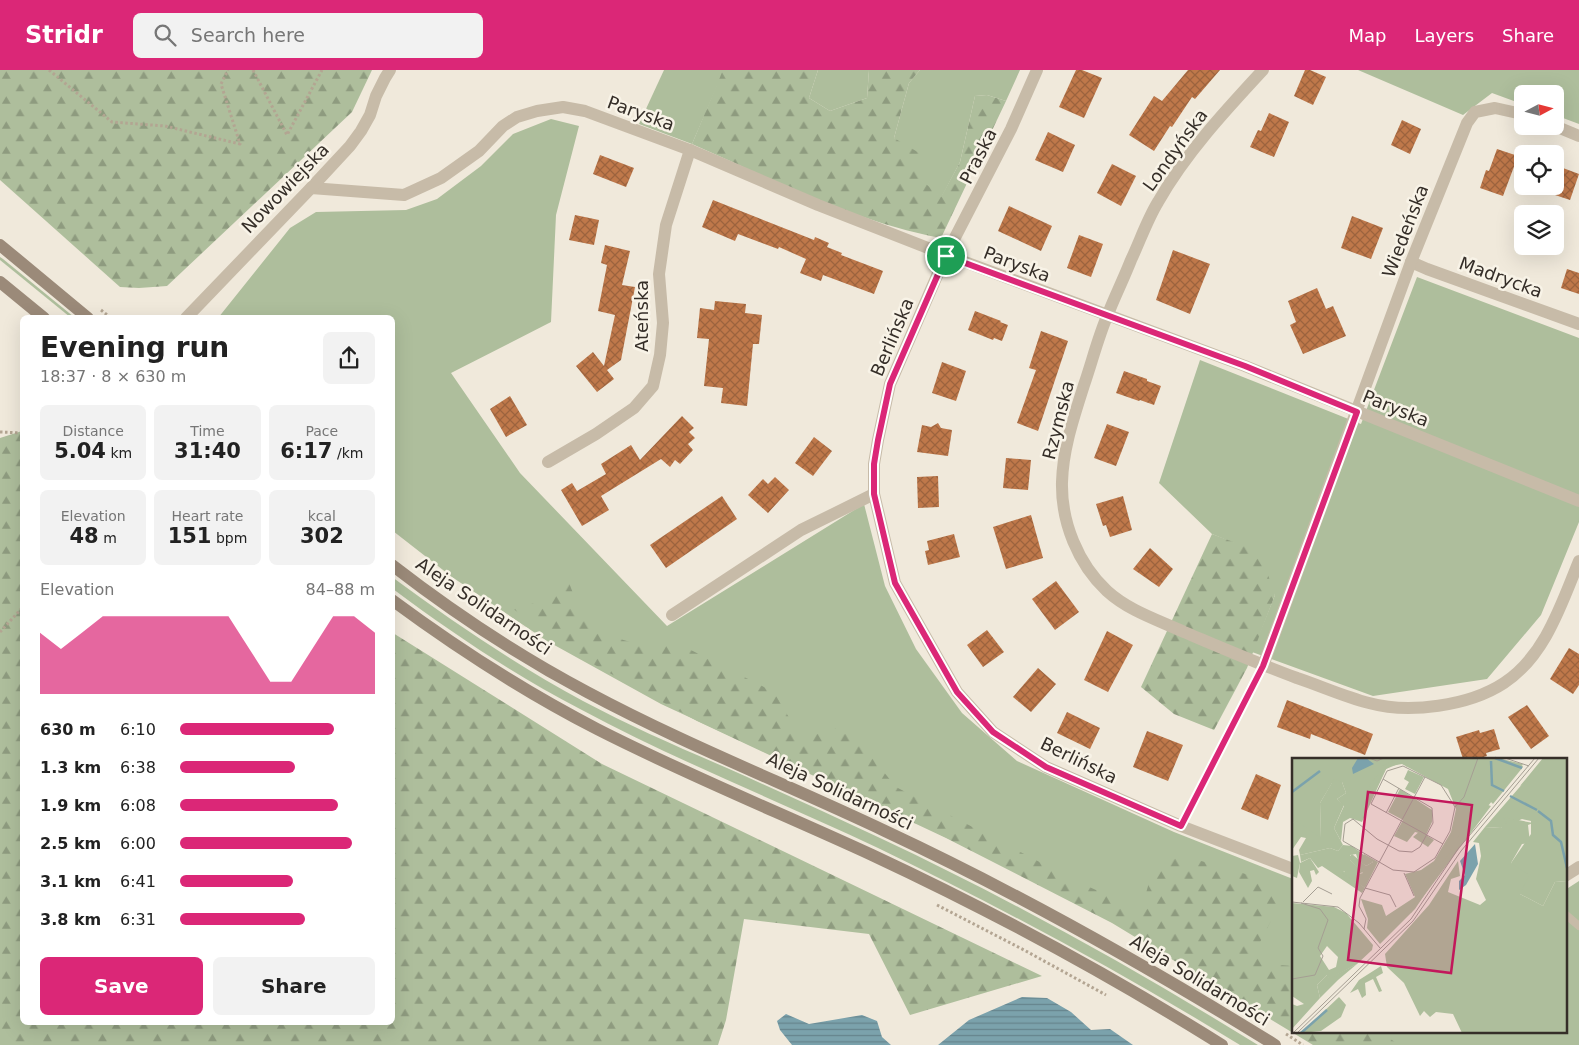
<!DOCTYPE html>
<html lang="en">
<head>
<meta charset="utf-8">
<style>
  body { margin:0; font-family:"DejaVu Sans",sans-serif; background:#f2f2f2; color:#222; height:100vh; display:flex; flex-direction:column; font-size:19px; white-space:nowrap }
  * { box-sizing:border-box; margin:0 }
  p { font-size:16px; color:#767676 }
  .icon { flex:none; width:28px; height:28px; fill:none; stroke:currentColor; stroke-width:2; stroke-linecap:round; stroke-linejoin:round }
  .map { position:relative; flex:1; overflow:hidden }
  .sheet { position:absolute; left:20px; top:245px; width:375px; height:710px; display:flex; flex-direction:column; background:#fff; border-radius:8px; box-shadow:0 5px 20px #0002 }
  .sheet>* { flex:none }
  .needle { width:32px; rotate:83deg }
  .fabs { position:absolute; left:1514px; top:15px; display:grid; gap:10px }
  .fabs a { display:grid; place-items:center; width:50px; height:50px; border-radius:8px; background:#fff; box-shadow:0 5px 20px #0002; font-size:25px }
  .pin { position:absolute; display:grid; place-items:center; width:42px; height:42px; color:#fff; margin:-21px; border:2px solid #fff; border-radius:50%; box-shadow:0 1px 5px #0007 }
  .round { display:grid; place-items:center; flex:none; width:52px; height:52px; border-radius:8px; background:#f2f2f2 }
  .head { display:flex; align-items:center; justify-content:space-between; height:85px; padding:0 20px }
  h1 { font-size:28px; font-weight:700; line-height:38px }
  .stats { display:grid; grid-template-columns:repeat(3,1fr); gap:8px; height:85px; padding:5px 20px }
  .stats div { display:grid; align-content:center; border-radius:8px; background:#f2f2f2; text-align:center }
  .stats b { font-size:21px; font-weight:700 }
  .stats small { font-size:14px; font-weight:400 }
  .stats p { font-size:14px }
  .chart { height:140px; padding:10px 20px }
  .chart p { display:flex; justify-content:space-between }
  .chart svg { width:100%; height:90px; margin-top:5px; fill:#db2777; opacity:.7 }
  .primary-button { display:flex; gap:10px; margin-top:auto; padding:10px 20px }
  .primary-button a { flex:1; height:58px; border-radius:8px; background:#db2777; color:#fff; font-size:20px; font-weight:700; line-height:58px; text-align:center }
  .primary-button a+a { background:#f2f2f2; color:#222 }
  ul { padding:0 20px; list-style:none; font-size:16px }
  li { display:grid; grid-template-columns:80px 60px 1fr; align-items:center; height:38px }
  li i { height:12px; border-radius:6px; background:#db2777 }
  header { display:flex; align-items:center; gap:30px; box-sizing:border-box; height:70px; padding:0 25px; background:#db2777; color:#fff }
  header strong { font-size:24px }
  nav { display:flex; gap:28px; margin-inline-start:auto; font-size:18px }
  .search { width:350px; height:45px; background:#f2f2f2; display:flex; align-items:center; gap:12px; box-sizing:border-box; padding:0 18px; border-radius:8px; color:#767676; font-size:19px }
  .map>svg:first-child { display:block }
</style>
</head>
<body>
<header>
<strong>Stridr</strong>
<div class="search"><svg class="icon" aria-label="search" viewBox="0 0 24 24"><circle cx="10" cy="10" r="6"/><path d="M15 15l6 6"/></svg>Search here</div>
<nav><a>Map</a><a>Layers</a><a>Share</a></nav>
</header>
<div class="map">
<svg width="1579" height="975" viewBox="0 0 1579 975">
  <defs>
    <pattern id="forest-firs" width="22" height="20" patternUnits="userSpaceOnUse" patternTransform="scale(1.25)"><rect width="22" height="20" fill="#aebe9c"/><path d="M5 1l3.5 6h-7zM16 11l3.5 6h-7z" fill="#8e9b7f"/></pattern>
    <pattern id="water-rules" width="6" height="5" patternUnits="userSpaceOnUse" patternTransform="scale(1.25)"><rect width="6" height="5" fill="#7ba2ac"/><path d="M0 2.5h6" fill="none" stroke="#66848c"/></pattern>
    <pattern id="building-cross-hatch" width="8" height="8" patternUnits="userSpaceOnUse" patternTransform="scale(1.25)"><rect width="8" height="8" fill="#bf784a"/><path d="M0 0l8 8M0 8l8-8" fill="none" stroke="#9c633e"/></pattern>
  </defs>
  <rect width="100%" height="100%" fill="#f0e9db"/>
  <!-- green -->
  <g fill="#aebe9c">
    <polygon points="664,0 724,0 692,74 639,54"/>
    <polygon points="818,0 869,0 867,28 830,41 809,28"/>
    <polygon points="920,0 1020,0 1006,31 987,25 975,26 960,92 941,128 919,109 894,68 909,13"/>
    <polygon points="1358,0 1579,0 1579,54 1555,45 1555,24 1522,24 1522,34 1492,23 1463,45"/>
    <polygon points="551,49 579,56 556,145 551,252 451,303 520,403 667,556 864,434 885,516 916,579 962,643 1017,691 1174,762 1293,809 1293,937 898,744 661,634 547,571 452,507 393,461 392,248 218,248 290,158 316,142 406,140 437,129 481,96 513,64"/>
    <polygon points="0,187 3,189 74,247 70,247 0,190"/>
    <polygon points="1417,207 1579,268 1579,452 1541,545 1487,609 1373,626 1252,582 1275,525 1234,473 1212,464 1159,413 1200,290 1361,354"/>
    <path d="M392 507C453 552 516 595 583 631 630 656 678 677 727 698 778 721 829 744 880 768 1010 829 1135 899 1258 975H1240C1123 903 1002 838 878 778 779 731 677 691 580 639 514 605 452 563 393 519Z"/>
    <polygon points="1579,811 1579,975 1358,975 1337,961 1565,961 1565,820"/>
  </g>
  <!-- forest -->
  <g fill="url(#forest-firs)">
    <polygon points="0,0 372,0 352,42 167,216 139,218 120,217 0,110"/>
    <path d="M723 0H818L809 28 830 41 867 28 869 0H920L909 13 894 68 921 84 919 108 941 127 960 92 975 26 987 25 1006 31 941 168C854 152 772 109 692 74Z"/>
    <polygon points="22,361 22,952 392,952 393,563 602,694 1042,906 910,945 869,864 744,849 726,950 718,975 0,975 0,368"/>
    <polygon points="1212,464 1260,482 1275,525 1247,598 1214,660 1174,644 1141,617"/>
    <polygon points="566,505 581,544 610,566 637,574 675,572 774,622 801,668 838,658 865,679 896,717 1078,812 1141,840 1151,806 1174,783 1276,813 1277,839 1254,884 1279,895 1293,896 1293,961 1379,961 1399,975 1313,975 1112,853 946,768 697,651 575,584 512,538 550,530"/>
  </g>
  <!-- water -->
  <g fill="url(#water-rules)">
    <polygon points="1022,927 1047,928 1071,942 1091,960 1110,959 1133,975 938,975 969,950"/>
    <polygon points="786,944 809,954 862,945 877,951 882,967 891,975 792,975 780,960 777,951"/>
  </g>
  <!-- building -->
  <g fill="url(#building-cross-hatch)">
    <polygon points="1076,0 1082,0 1102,8 1084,48 1059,37"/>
    <polygon points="1188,0 1220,0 1195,29 1192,27 1172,57 1170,56 1154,81 1129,65 1154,26 1162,31"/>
    <polygon points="1305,0 1310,0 1326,7 1313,35 1294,26"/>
    <polygon points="1269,43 1289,52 1274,87 1250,77 1258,60 1261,61"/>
    <polygon points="1402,50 1421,59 1410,84 1391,75"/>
    <polygon points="1048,62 1075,75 1063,102 1035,90"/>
    <polygon points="1497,79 1518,86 1503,126 1480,118 1486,100 1489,101"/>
    <polygon points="600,85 634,98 626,117 593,104"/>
    <polygon points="1112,94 1136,106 1121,136 1097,123"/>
    <polygon points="1555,95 1579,104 1570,130 1555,125"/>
    <polygon points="713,130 814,170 815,167 829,173 827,177 842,183 841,185 883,201 874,224 823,205 821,211 800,203 806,189 779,177 778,179 738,164 735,171 702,157"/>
    <polygon points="1009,136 1052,156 1041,181 998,161"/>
    <polygon points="575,145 599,150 594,175 569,170"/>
    <polygon points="1352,146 1383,158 1371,189 1341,178"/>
    <polygon points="1079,165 1103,174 1091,207 1067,198"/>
    <polygon points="605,175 630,181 622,215 635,217 621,290 607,300 614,309 597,322 576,296 593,282 604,296 615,245 598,241 607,195 601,193"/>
    <polygon points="1173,180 1210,194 1190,244 1156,230"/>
    <polygon points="1567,199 1579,203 1579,224 1561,218"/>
    <polygon points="1317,218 1326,239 1333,236 1346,266 1303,284 1290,255 1296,252 1288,231"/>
    <polygon points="715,231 746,234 745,243 762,245 759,274 753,274 747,336 721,333 723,318 704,316 709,269 697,268 700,238 714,240"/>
    <polygon points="975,241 1001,251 1000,252 1008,255 1002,271 994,268 993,270 968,260"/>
    <polygon points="1041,261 1068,271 1038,361 1017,353 1036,300 1029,298"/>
    <polygon points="942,292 966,301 956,331 932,323"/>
    <polygon points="1124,301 1147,309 1147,311 1161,316 1154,335 1140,330 1139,331 1116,323"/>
    <polygon points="510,326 527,355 506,367 490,339"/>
    <polygon points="682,346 694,358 689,362 695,368 688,374 693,380 680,394 675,390 670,397 661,389 601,426 609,440 582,456 561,420 572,413 577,421 606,404 601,394 631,375 640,390"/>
    <polygon points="938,353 941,358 952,360 948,386 917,382 922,355 931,357"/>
    <polygon points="1107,354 1129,362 1116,396 1094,388"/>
    <polygon points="814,367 832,381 813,406 795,393"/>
    <polygon points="1006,388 1031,390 1028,420 1003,418"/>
    <polygon points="938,406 939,437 918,438 917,407"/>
    <polygon points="775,407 789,420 768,443 748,425 763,409 768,414"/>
    <polygon points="722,426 737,449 666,498 650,475"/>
    <polygon points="1123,426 1132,460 1110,467 1106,455 1103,456 1096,434"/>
    <polygon points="1031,445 1043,488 1006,499 993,457"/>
    <polygon points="954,464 960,487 928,495 925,481 929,480 927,471"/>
    <polygon points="1150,478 1173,499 1159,517 1133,499"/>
    <polygon points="1056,511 1079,542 1055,560 1032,529"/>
    <polygon points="987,560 1004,582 983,597 967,575"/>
    <polygon points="1107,561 1133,575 1108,622 1084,610"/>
    <polygon points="1569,578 1579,584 1579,615 1573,624 1550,609"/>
    <polygon points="1038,598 1056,614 1031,642 1013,627"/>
    <polygon points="1287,630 1373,664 1365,685 1311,664 1310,669 1277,657"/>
    <polygon points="1527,635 1549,666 1531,679 1508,647"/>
    <polygon points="1067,642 1100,658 1090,679 1057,663"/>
    <polygon points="1494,659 1500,679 1486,683 1487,686 1477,689 1463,689 1456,667 1479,660 1480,663"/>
    <polygon points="1147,661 1183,675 1168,711 1133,697"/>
    <polygon points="1256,704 1281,715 1268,750 1241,739"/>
  </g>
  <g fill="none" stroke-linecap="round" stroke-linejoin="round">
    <!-- path -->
    <g stroke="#b3a592" stroke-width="3" stroke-dasharray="2.5 2.5" stroke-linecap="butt">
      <polyline points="49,0 112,52 165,56 240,74 221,14 228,0"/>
      <polyline points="253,0 287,65 322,0"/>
      <polyline points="101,240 111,248"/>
      <polyline points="0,362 22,363"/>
      <polyline points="0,562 22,538"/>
      <polyline points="937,835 1024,880 1106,925"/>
      <polyline points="1286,964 1303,975"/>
    </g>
    <!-- service -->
    <g stroke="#c7bba8" stroke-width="8">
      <polyline points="1181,756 1263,596"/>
      <polyline points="1565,844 1579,856"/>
    </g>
    <!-- minor -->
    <g stroke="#c7bba8" stroke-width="12">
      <polyline points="1037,0 1011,59 946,185 890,314 878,370 874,394 874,424 895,513 957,622 993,662 1046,697 1181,756 1293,799"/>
      <path d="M1263 0C1225 41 1186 83 1158 132 1147 150 1140 171 1131 190 1124 208 1115 226 1108 244 1098 267 1092 292 1084 315 1074 347 1063 378 1062 412 1061 452 1078 494 1107 521 1129 541 1158 550 1184 562 1222 578 1259 594 1297 608 1321 616 1345 627 1369 633 1409 644 1469 636 1504 613 1545 586 1561 535 1579 491"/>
      <polyline points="1555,56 1579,66"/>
      <polyline points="311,118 404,125 441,108 479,81 503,56 517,47 537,41 563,37 585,41 690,80 818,135 946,185 1245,296 1579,431"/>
      <polyline points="1411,192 1427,199 1579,254"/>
      <polyline points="186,248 311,118 350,76 361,61 370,45 376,26 385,8 390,0"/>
      <polyline points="548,392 596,364 634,338 653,316 660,285 663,253 659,204 666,155 690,80"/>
      <polyline points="672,545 801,460 874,424"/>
      <polyline points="1263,596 1411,192 1467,53 1475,42 1495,38 1522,44"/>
      <polyline points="1565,806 1579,797"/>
    </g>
    <!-- secondary -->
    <g stroke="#9b8a79" stroke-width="12">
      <polyline points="0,175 88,248"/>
      <polyline points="0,212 44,248"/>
      <path d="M392 495C454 543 519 586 587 622 684 674 786 714 885 761 1020 824 1149 897 1275 975"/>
      <path d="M392 530C457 578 525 622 597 659 687 705 781 743 872 785 992 841 1110 905 1222 975"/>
    </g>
  </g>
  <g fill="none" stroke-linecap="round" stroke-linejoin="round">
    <defs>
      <polygon id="route" points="946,186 1245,296 1357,342 1263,596 1181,756 1046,697 993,662 957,622 895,513 874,424 874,394 878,370 890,314"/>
    </defs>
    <!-- route casing -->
    <use href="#route" stroke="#fff" stroke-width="10"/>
    <!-- route -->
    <use href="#route" stroke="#db2777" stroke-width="6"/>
  </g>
  <g text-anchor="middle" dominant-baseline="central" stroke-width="5" stroke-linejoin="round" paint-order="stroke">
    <!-- street labels -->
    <g font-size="18" fill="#352e28" stroke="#f8f3e7">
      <text transform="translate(641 43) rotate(20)">Paryska</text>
      <text transform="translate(1175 80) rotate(-54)">Londyńska</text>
      <text transform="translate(978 86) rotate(-63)">Praska</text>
      <text transform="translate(285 118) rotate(-46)">Nowowiejska</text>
      <text transform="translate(1405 161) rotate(-69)">Wiedeńska</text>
      <text transform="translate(1017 194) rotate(21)">Paryska</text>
      <text transform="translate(1501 207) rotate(20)">Madrycka</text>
      <text transform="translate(641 246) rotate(-90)">Ateńska</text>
      <text transform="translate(892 267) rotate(-67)">Berlińska</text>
      <text transform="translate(1396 338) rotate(22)">Paryska</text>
      <text transform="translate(1058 350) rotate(-76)">Rzymska</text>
      <text transform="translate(484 536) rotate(34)">Aleja Solidarności</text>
      <text transform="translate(1079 690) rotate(26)">Berlińska</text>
      <text transform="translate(840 721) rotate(25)">Aleja Solidarności</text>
      <text transform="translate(1200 910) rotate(31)">Aleja Solidarności</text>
    </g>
  </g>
  <!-- overview -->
  <g transform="translate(1292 688)">
    <rect width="275" height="275" fill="#f0e9db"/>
    <path d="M0 0H206L231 6 175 73 123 151 88 186 75 170 76 161 69 141 90 147 94 158 123 139 113 116 129 112 142 103 159 74 164 51 156 31 110 6 99 8 94 11 70 64 58 60 51 64 49 83 42 70 52 48 45 41 54 35 50 24 40 25 28 45 29 80 25 81 3 63 0 66ZM253 0H275V123L263 124 251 148 228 136 219 105 239 76V63L230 61 209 70 193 69ZM116 12 132 19 123 36 113 31 117 24 112 21ZM108 31 140 52V64L134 77 123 74 115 84 102 78 111 62 96 54ZM51 87 60 88 81 104 74 108 66 102 64 96 58 97V102L71 114 62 118 51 113 73 130 70 135 30 108 26 110 18 100 9 104 8 97 38 90 46 93ZM6 97 8 105 5 120 0 118V98ZM65 206 46 222 28 240 25 227 36 216 37 220Z" fill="#aebe9c"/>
    <path d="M98 0H116L115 9 111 4 94 11 82 35 77 27 90 13V8L101 3ZM251 0H256L238 22 228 28ZM230 7 231 9 201 46 197 42 206 32 198 27V20L208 28ZM42 21 50 24 54 35 45 41 52 47 42 70 51 87 46 93 38 90 8 97 7 92 14 80 9 79 0 92V66L3 62 29 80 28 45ZM196 47 199 48 119 155 117 149 124 145 132 128 137 126 136 122 160 92 154 87 159 77 166 80 169 72ZM211 59 241 65 236 67 238 85 230 86 219 105 237 117 228 136 251 148 263 124 275 123V275H170L161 256 144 254 138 259 132 253 128 258 112 225 95 209 93 196 137 147 166 103 168 118 159 121 156 134 188 147 194 142 184 121 189 98 187 85 181 84 193 69 209 70 215 65ZM128 73 142 82 136 89 121 79ZM60 96 74 108 81 104 71 99 72 96 86 104 73 130 50 115 59 112 62 117 71 115 56 100ZM18 100 27 114 24 117 22 112 18 113 20 123 16 130 7 114 8 105ZM0 145 42 149 54 155 81 187 80 192 65 206 37 221 35 217 25 227 28 240 0 271V246L5 248 12 246 0 238ZM35 188 46 199 44 209 37 212 28 198ZM89 208 91 215 84 219 90 233 87 234 81 221 73 225 74 237 70 240 66 231 58 235 67 222ZM47 239 54 247 49 259 29 273 9 275Z" fill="#aebe9c" fill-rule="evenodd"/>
    <path d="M66 0H74L82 6 61 16 60 10ZM183 86 186 106 174 127 167 132V123L173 117 168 103Z" fill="#7ba2ac"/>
    <path fill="none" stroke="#7ba2ac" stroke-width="2.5" d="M203 0 230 10M199 3 200 27 212 33M0 34 28 13M218 38 245 52M246 53 259 63 261 77 269 84 275 110M9 275 35 252"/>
    <path fill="none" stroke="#a59e93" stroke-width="1" d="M77 0 85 3 92 0M213 0 237 8M111 8 95 13 79 46 151 86M91 21 140 50 141 65 128 89 120 94 107 93 85 81 61 61 53 66 51 83 101 112 122 114 143 100 158 73 163 49 149 27 111 8M163 49 172 39 186 0M94 55 107 30M112 115 122 138M73 130 98 137 104 149M0 144 46 149 67 165 88 190M11 144 26 129 40 136M72 171 74 161 67 148 68 140 133 19M0 221 23 217 31 198 26 190 36 162 28 151 9 145M1 275 119 161 166 91 243 0M5 275 121 163 169 93 247 0"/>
    <path fill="#c2185b" fill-opacity="0.15" stroke="#c2185b" stroke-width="2.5" d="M76 34 180 47 159 215 56 202Z"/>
    <rect width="275" height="275" fill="none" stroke="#352e28" stroke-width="2.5"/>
  </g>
</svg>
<div class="fabs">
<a><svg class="needle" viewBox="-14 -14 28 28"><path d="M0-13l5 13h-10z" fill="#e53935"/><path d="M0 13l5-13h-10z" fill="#767676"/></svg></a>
<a><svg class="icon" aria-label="locate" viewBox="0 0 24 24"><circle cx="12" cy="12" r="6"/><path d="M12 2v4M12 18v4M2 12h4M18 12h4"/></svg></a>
<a><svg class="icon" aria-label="layers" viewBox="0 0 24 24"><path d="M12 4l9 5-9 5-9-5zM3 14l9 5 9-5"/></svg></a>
</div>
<div class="pin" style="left:946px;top:186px;background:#1e9e55"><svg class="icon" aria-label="arrive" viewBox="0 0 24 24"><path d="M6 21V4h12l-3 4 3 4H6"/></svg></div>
<section class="sheet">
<div class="head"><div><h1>Evening run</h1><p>18:37 · 8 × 630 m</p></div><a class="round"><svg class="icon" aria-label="share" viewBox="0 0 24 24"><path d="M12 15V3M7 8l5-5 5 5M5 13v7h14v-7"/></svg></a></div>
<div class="stats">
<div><p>Distance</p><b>5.04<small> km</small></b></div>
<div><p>Time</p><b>31:40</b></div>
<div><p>Pace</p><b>6:17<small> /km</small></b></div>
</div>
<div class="stats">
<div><p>Elevation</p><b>48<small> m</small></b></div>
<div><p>Heart rate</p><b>151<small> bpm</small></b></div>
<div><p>kcal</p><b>302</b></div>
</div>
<div class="chart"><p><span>Elevation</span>84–88 m</p>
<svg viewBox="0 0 160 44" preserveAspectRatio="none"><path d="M0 44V14L10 22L20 14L30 6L40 6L50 6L60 6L70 6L80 6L90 6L100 22L110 38L120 38L130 22L140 6L150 6L160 14V44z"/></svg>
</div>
<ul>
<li><b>630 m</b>6:10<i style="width:79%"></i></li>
<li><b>1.3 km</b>6:38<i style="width:59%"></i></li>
<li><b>1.9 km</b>6:08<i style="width:81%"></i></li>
<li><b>2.5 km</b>6:00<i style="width:88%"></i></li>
<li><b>3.1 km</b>6:41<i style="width:58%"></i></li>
<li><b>3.8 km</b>6:31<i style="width:64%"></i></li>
</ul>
<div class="primary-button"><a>Save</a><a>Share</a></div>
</section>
</div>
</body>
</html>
